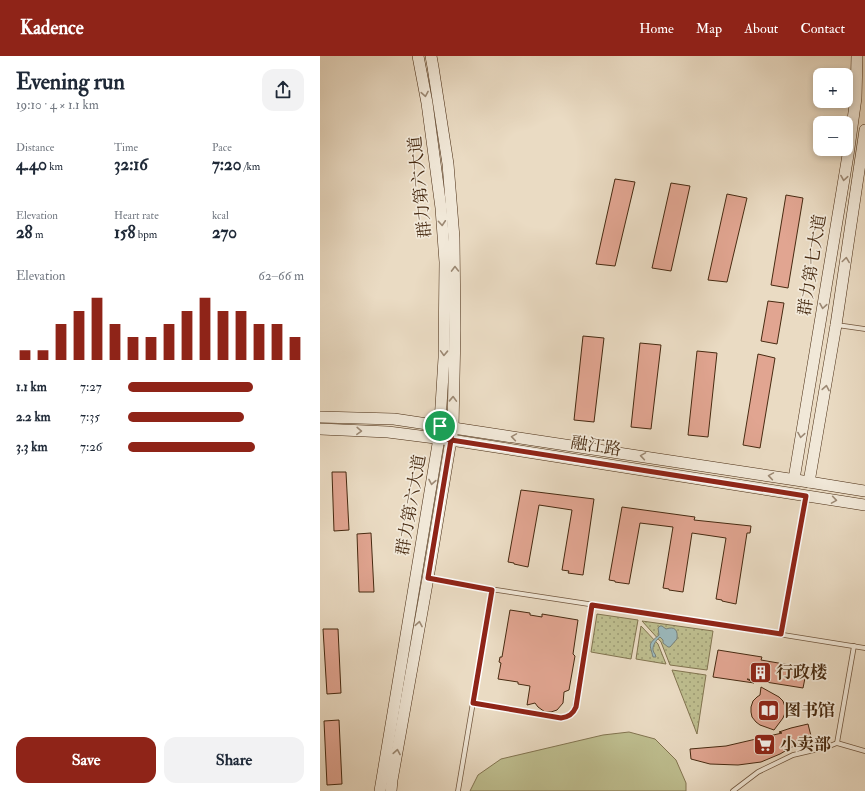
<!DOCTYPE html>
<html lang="en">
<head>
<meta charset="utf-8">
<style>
  body { margin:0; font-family:"IM FELL Double Pica","Noto Serif SC",serif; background:#f2f2f3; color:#1f2937; height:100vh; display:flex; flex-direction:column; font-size:15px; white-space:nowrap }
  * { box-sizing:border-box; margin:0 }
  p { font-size:13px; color:#747a83 }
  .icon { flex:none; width:22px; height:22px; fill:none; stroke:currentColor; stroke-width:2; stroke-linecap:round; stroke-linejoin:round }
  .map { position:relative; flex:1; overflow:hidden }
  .details { display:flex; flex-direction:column; background:#fff; width:320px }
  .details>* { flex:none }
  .controls { position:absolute; left:493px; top:12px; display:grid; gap:8px }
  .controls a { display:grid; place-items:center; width:40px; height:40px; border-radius:8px; background:#fff; box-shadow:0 2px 6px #0003; font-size:20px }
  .pin { position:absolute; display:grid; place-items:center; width:34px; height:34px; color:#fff; margin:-17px; border:2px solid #fff; border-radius:50%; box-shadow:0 1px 4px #0007 }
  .round { display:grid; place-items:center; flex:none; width:42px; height:42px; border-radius:12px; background:#f2f2f3 }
  .overview { display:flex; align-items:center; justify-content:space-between; height:68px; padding:0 16px }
  h1 { font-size:22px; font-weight:700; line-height:30px }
  .metrics { display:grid; grid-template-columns:repeat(3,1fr); gap:6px; height:68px; padding:4px 16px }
  .metrics div { display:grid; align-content:center }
  .metrics b { font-size:17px; font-weight:700 }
  .metrics small { font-size:11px; font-weight:400 }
  .metrics p { font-size:11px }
  .chart { height:112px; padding:8px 16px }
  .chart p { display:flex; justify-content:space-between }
  .chart svg { width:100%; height:72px; margin-top:4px; stroke:#8f2418; stroke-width:6 }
  .button { display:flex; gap:8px; margin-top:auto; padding:8px 16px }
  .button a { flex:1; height:46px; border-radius:12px; background:#8f2418; color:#fff; font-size:16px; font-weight:700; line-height:46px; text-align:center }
  .button a+a { background:#f2f2f3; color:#1f2937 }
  ul { padding:0 16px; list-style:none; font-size:13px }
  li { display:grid; grid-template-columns:64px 48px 1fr; align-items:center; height:30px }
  li i { height:10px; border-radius:5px; background:#8f2418 }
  header { display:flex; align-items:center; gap:24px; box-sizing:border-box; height:56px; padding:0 20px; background:#8f2418; color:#fff }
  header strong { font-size:19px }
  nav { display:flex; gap:22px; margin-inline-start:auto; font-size:14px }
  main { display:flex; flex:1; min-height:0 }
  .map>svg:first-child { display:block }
</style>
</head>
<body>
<header>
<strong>Kadence</strong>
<nav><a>Home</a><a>Map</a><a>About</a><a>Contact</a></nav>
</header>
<main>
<section class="details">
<div class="overview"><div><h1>Evening run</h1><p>19:10 · 4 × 1.1 km</p></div><a class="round"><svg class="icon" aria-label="share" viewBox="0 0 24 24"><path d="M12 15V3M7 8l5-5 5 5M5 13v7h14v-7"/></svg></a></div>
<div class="metrics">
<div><p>Distance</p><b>4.40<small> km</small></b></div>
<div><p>Time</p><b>32:16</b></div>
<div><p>Pace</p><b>7:20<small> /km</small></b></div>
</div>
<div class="metrics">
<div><p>Elevation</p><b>28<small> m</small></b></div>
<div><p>Heart rate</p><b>158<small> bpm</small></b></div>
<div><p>kcal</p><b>270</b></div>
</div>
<div class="chart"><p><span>Elevation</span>62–66 m</p>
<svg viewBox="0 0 160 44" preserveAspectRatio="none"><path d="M5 44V38M15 44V38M25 44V22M35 44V14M45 44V6M55 44V22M65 44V30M75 44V30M85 44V22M95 44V14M105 44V6M115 44V14M125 44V14M135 44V22M145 44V22M155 44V30"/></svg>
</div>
<ul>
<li><b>1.1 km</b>7:27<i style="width:71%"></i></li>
<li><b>2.2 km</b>7:35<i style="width:66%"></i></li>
<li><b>3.3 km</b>7:26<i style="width:72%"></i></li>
</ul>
<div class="button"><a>Save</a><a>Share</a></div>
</section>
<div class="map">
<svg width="545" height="735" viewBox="0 0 545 735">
  <defs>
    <pattern id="grass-dots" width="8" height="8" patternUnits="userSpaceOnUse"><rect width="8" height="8" fill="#bebe8f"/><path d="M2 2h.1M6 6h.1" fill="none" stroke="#9c9b73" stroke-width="1.8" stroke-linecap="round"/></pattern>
  </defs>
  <rect width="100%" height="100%" fill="#eadbc3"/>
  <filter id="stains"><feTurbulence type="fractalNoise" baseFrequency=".005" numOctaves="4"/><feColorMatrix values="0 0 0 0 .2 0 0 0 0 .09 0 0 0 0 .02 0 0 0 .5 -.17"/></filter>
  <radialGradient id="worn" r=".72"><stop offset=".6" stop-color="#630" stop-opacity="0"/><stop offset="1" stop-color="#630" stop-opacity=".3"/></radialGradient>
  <!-- grass -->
  <g fill="url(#grass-dots)" stroke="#827450">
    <polygon points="277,558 318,564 311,603 271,596"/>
    <polygon points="322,565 393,575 387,614 350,609 341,586"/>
    <polygon points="321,570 338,588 346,608 316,603"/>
    <polygon points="352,614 386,619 377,678"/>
  </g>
  <!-- pitch -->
  <polygon fill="#bebe8f" stroke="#827450" points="309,676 335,683 356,704 366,727 366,735 150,735 158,719 181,703 283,679"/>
  <!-- water -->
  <path fill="#9bb9bd" stroke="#798078" d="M340 570H342L346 573C355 570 358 574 357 583L350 591H348L343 587V584L340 581C335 585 330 593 335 598L336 601H333C330 588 327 589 339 579L338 572Z"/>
  <!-- building -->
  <g fill="#e1a591" stroke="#472a11">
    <polygon points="295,123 315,126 295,210 276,208"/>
    <polygon points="351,127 370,130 351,215 332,212"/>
    <polygon points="407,138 427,142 407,226 388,224"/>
    <polygon points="466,139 483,142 468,232 451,229"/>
    <polygon points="448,245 464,247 457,288 441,285"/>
    <polygon points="263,280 284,282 274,366 254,364"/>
    <polygon points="320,287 341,289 331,373 311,371"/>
    <polygon points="377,295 397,297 388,381 368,379"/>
    <polygon points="438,298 455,302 440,392 423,389"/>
    <polygon points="12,416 26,416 29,474 14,475"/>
    <polygon points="201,434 274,443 263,519 248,517 249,515 242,514 252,454 219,449 208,511 194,508 194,507 188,506"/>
    <polygon points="302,451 375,461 374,464 431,470 430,477 427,477 416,548 402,545 402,544 396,543 406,482 372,477 363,536 349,534 349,533 343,532 353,471 320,467 309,528 295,526 295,525 289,524"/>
    <polygon points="51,477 54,536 39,536 37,478"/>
    <polygon points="190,554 210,557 210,559 222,561 222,558 258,564 253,598 255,600 249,634 244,636 243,647 237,654 231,656 225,656 218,651 215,647 207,649 210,630 198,628 198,626 178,623 181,607 179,606 180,601 182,601"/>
    <polygon points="3,573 18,573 21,637 7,638"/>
    <polygon points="398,594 442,601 441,604 487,612 483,632 427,623 434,627 393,621"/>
    <polygon points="441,631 459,641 463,645 465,651 465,657 463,662 454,674 440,669 436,666 432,661 431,656 431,651 433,645 437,641 440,639"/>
    <polygon points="19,664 22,728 7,729 4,665"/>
    <polygon points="488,668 491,680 460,698 441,706 418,709 390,708 371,703 370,693 406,690 462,677 459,676 471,672"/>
  </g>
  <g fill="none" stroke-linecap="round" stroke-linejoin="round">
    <defs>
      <g id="service">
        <polyline points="517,269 545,273"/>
        <polyline points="108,522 157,531 321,556 545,592"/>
        <polyline points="461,579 486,440"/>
        <path d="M153 647 241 662C249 661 253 658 255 651L272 549"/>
        <polyline points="517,687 534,590"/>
        <polyline points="138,735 172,534"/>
        <polyline points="413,735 438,716 473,699 507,691 517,687 545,695"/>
      </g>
      <g id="secondary">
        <polyline points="0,361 74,363 94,366 489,426 545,435"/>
        <polyline points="0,373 68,376 131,384 545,449"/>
        <polyline points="474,423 528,99 536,42 537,0"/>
        <polyline points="489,426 516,269 545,74"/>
        <polyline points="60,735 119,382 124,302 125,206 121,152 107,47 98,0"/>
        <polyline points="71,735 72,724 108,522 133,372 135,273 134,182 128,108 113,11 111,0"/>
      </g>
    </defs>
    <!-- service casing -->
    <use href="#service" stroke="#70563e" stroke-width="5.5"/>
    <!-- secondary casing -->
    <use href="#secondary" stroke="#472a11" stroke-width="12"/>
    <!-- service -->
    <use href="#service" stroke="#f1e8d8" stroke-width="4"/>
    <!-- secondary -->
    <use href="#secondary" stroke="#f1e8d8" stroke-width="11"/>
  </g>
  <!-- one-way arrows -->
  <defs><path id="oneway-chevron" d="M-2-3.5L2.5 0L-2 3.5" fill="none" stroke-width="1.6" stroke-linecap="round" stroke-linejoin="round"/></defs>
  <g stroke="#9c8974">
    <use href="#oneway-chevron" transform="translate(105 38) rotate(80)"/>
    <use href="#oneway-chevron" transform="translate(524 122) rotate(99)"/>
    <use href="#oneway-chevron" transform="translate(122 167) rotate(86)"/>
    <use href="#oneway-chevron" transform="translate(526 204) rotate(-82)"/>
    <use href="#oneway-chevron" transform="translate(135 213) rotate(-91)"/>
    <use href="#oneway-chevron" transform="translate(503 250) rotate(99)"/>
    <use href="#oneway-chevron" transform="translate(124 297) rotate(92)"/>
    <use href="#oneway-chevron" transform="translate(506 332) rotate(-80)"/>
    <use href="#oneway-chevron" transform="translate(133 343) rotate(-88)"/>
    <use href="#oneway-chevron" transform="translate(39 375) rotate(2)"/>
    <use href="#oneway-chevron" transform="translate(481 379) rotate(99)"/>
    <use href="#oneway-chevron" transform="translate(194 381) rotate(-171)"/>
    <use href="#oneway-chevron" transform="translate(323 400) rotate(-171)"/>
    <use href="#oneway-chevron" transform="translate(451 420) rotate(-171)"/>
    <use href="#oneway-chevron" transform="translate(112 426) rotate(100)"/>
    <use href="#oneway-chevron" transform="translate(514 444) rotate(9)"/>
    <use href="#oneway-chevron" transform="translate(99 568) rotate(-80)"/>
    <use href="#oneway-chevron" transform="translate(77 696) rotate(-80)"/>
  </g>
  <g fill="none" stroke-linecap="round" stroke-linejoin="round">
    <defs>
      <path id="route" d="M120 370 119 382 131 384 108 522 172 534 153 647 241 662C249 661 253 658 256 651L272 549 461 578 486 440 131 384 132 372 120 370"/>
    </defs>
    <!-- route casing -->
    <use href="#route" stroke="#fff" stroke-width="8"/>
    <!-- route -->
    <use href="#route" stroke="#8f2418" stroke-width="5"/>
  </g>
  <!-- icons -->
  <defs>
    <symbol id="building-square" viewBox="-11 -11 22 22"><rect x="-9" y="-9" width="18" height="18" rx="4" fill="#8f2418" stroke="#f1e8d8"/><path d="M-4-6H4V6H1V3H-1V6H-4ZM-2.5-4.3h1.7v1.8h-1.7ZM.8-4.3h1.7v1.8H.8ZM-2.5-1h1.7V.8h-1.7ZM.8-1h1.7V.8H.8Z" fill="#fff"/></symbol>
    <symbol id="library-square" viewBox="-11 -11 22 22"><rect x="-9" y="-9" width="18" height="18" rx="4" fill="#8f2418" stroke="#f1e8d8"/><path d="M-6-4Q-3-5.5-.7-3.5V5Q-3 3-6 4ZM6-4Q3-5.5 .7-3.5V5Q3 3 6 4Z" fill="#fff"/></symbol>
    <symbol id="supermarket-square" viewBox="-11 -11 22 22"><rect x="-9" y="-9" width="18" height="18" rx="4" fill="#8f2418" stroke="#f1e8d8"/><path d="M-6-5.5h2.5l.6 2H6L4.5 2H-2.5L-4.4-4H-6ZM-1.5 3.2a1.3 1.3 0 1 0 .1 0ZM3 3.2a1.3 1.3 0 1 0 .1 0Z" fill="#fff"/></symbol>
  </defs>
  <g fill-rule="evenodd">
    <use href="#building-square" x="428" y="604" width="25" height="25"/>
    <use href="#library-square" x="436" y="642" width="25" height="25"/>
    <use href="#supermarket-square" x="432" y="676" width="25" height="25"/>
  </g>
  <g text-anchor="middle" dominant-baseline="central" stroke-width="3.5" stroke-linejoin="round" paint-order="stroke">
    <!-- street labels -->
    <g font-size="17" fill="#472a11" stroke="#f1e8d8">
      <text transform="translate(100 131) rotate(-96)">群力第六大道</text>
      <text transform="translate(492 209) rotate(-81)">群力第七大道</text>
      <text transform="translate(276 390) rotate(9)">融江路</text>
      <text transform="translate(91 449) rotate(-80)">群力第六大道</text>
    </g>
    <!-- poi labels -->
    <g font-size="17" font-weight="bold" fill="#472a11" stroke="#f1e8d8" text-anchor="start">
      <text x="456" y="616">行政楼</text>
      <text x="464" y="654">图书馆</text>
      <text x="460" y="688">小卖部</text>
    </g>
  </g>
  <rect width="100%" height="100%" filter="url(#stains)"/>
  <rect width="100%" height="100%" fill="url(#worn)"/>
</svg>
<div class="controls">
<a>+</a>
<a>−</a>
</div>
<div class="pin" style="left:120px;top:370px;background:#1e9e55"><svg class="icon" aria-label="arrive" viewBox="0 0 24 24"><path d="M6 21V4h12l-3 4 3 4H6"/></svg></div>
</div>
</main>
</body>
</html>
